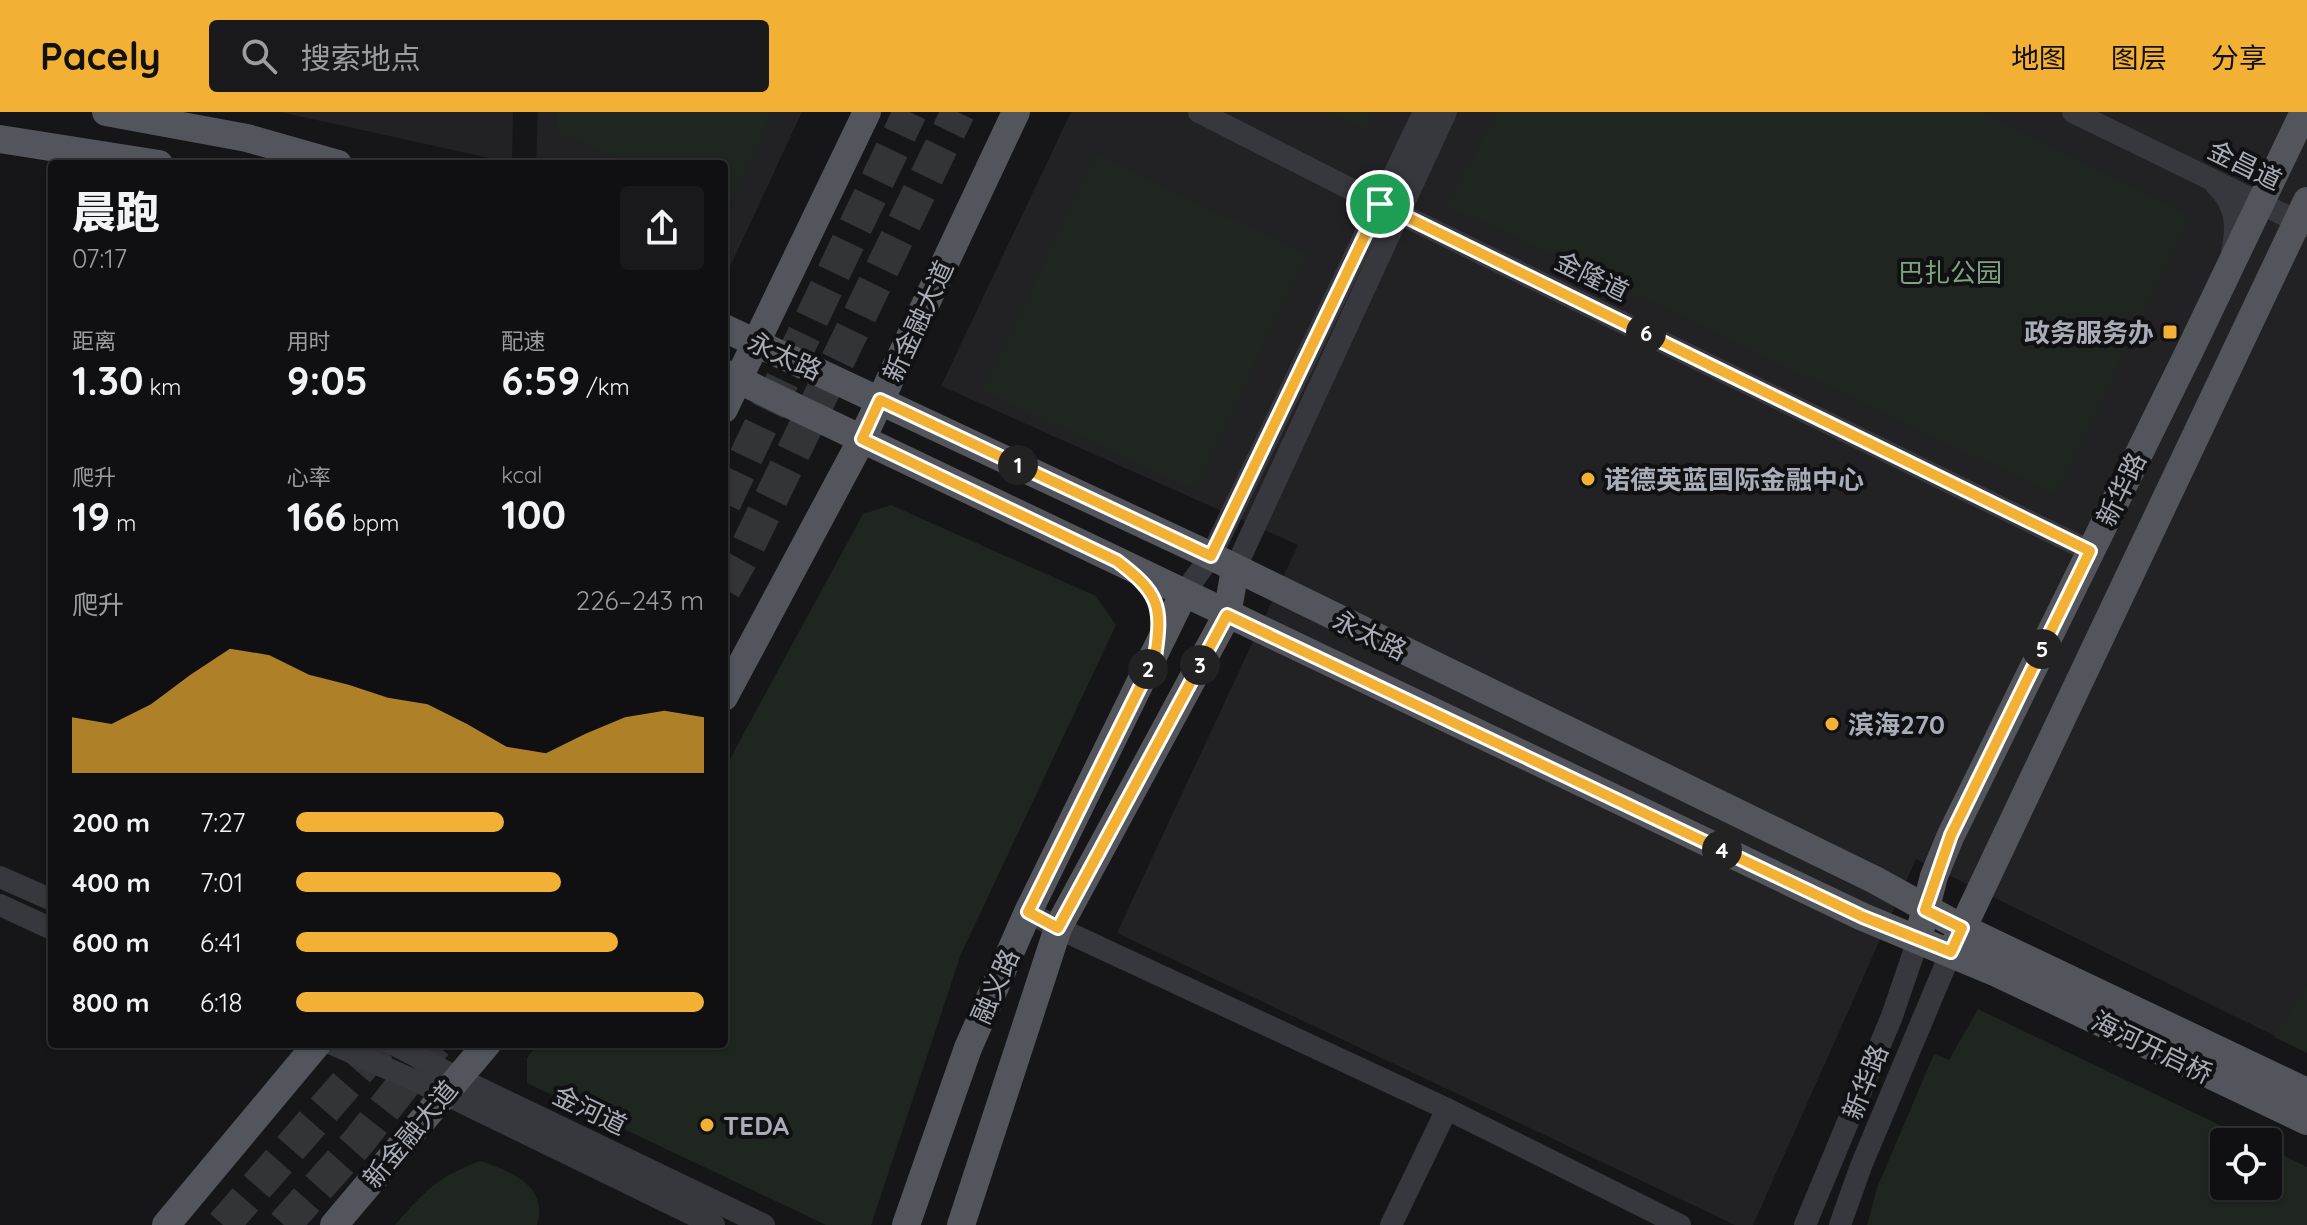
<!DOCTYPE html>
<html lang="zh">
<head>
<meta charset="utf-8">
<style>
  body { margin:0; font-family:Quicksand,"Noto Sans SC",sans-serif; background:#19191b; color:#f1f3f6; height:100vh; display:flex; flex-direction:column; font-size:30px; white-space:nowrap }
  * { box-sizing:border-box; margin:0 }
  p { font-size:26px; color:#9c9d9f }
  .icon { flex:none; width:44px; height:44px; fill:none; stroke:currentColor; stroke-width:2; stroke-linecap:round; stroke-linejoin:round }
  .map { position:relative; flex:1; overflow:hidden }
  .sheet { position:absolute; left:48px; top:48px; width:680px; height:888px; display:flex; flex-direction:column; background:#101012; border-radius:8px; box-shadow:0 2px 6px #0004,0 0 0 2px #303032 }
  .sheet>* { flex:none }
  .tools { position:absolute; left:2210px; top:1016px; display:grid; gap:16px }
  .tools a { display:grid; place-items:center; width:72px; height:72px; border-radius:8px; background:#101012; box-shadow:0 2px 6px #0004,0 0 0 2px #303032; font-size:40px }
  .pin { position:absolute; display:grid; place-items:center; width:68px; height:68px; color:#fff; margin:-34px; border:4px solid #fff; border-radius:50%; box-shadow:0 2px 8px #0007 }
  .km { position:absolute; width:40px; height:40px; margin:-20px; border-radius:50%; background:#222; color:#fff; font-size:22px; line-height:40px; text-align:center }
  .round { display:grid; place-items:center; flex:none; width:84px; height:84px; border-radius:8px; background:#19191b }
  .overview { display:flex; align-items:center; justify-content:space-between; height:136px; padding:0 24px }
  h1 { font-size:44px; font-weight:800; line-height:60px }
  .stats { display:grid; grid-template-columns:repeat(3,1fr); gap:12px; height:136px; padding:8px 24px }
  .stats div { display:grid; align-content:center }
  .stats b { font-size:40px; font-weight:800 }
  .stats small { font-size:22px; font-weight:400 }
  .stats p { font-size:22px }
  .chart { height:224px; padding:16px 24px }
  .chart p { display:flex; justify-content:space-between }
  .chart svg { width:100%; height:144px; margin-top:8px; fill:#f2b134; opacity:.7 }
  ul { padding:0 24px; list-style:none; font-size:26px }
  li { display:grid; grid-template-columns:128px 96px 1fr; align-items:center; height:60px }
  li i { height:20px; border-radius:10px; background:#f2b134 }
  header { display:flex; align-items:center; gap:48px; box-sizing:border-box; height:112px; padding:0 40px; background:#f2b134; color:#111 }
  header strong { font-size:38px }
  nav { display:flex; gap:44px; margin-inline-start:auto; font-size:28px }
  .search { width:560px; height:72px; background:#19191b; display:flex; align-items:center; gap:20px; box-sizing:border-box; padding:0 28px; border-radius:8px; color:#9c9d9f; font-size:30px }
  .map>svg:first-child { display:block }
</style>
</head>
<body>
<header>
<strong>Pacely</strong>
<div class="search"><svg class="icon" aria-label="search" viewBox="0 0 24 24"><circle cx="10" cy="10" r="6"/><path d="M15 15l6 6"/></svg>搜索地点</div>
<nav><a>地图</a><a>图层</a><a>分享</a></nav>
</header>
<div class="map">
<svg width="2307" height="1113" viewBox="0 0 2307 1113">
  <rect width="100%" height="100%" fill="#161618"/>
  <!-- built -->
  <g fill="#222225">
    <polygon points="280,0 513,0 512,51"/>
    <polygon points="538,0 802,0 728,159 724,157 724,52 536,52"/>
    <polygon points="1071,0 2307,0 2307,940 1916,747 1753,1113 1735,1113 1117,821 1298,433 941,274"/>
  </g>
  <!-- green -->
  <g fill="#1e261f">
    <polygon points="558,0 773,0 728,96 724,94 724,52 630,52 557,20"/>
    <polygon points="1327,0 1374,0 1365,18"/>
    <polygon points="1496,0 1978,0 2191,103 2056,383 1447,93"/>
    <polygon points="1095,42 1307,143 1195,378 983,278"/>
    <polygon points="891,393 1096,484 1116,513 961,842 871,1113 826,1113 527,971 527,946 537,932 724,932 724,658 863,402"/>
    <polygon points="2307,872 2307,941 2274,925"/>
    <polygon points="1978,897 2255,1030 2224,1030 2224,1074 2268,1074 2268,1036 2307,1055 2307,1113 1867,1113 1877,1076 1934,942 1949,948"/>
    <path d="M480 1049C501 1056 535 1067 539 1094 540 1099 538 1107 537 1113H395C425 1079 437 1065 480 1049Z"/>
  </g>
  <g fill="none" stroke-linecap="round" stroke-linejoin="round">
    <!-- highway-tunnel -->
    <g stroke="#333438" stroke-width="34" stroke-dasharray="34 17" stroke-linecap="butt">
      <polyline points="724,391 910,0"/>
      <polyline points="724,477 746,438 958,0"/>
      <polyline points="223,1113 381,932"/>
      <polyline points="284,1113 359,1029 435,932"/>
    </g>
    <!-- minor -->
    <g stroke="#37383d" stroke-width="22">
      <polyline points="1199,0 1380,92 2090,439"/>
      <polyline points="2073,0 2307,114"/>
      <path d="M2216 73C2236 92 2238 113 2232 140"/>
      <polyline points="1235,457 1446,0"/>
      <polyline points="1184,481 1211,444 1424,0"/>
      <polyline points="0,765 52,788"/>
      <polyline points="0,793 52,817"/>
      <polyline points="1028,800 1058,816 1447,997"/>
      <polyline points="332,932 445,982 714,1113"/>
      <polyline points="393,932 458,966 764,1113"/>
      <polyline points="1391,1113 1447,997 1680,1113"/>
      <polyline points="1805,1113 1892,904 1918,828"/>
      <polyline points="1840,1113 1861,1054 1951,840"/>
    </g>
    <!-- major -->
    <g stroke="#53555c" stroke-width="28">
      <polyline points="106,0 247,26 338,52"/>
      <polyline points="0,27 159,52"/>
      <polyline points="724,216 1211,444 1875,768 1962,816 2307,980"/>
      <polyline points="724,261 1863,805 1997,861 2307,1009"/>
      <polyline points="724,297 867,0"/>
      <polyline points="724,585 862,327 1016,0"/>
      <polyline points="1921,815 1934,764 1951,723 2190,238 2304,0"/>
      <polyline points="1955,832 2307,89"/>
      <polyline points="166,1113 317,932"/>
      <polyline points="334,1113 487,932"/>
      <polyline points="906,1113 968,936 1028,800 1184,481"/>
      <polyline points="961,1113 1058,816 1227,503 1235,457"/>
    </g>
  </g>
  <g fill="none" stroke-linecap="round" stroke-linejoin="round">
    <defs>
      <path id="route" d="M1380 92 2090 439 1951 723 1925 798 1962 816 1951 840 1863 805 1227 503 1058 816 1028 800 1155 545C1163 493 1159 481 1117 449L862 327 880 288 1211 444Z"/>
    </defs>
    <!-- route casing -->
    <use href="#route" stroke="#fff" stroke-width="16"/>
    <!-- route -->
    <use href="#route" stroke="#f2b134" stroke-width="10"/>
  </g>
  <!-- markers -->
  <g fill="#f2b134" stroke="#111113" stroke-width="3">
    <rect x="2162" y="212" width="16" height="16" rx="4"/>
    <circle cx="1588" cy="367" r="8"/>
    <circle cx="1832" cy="612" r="8"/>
    <circle cx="707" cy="1013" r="8"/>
  </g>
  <g text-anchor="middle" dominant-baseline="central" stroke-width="8" stroke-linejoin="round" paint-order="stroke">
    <!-- street labels -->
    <g font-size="26" fill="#a8adb8" stroke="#111113">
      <text transform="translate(2245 53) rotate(26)">金昌道</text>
      <text transform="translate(1592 164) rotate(26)">金隆道</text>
      <text transform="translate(918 209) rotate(-65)">新金融大道</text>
      <text transform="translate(785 244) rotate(25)">永太路</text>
      <text transform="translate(2121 377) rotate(-64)">新华路</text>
      <text transform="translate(1370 523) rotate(26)">永太路</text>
      <text transform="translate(995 874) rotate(-66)">融义路</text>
      <text transform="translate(2152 935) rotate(26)">海河开启桥</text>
      <text transform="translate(1865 970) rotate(-68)">新华路</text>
      <text transform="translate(590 998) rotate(26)">金河道</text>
      <text transform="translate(410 1022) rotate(-50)">新金融大道</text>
    </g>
    <!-- park labels -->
    <g font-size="26" fill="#7fa381" stroke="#111113">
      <text x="1950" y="160">巴扎公园</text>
    </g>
    <!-- poi labels -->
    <g font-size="26" font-weight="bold" fill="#a8adb8" stroke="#111113" text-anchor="start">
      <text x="2154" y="220" text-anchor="end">政务服务办</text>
      <text x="1604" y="367">诺德英蓝国际金融中心</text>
      <text x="1848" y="612">滨海270</text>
      <text x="723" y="1013">TEDA</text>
    </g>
  </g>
</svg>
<div class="tools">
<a><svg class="icon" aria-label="locate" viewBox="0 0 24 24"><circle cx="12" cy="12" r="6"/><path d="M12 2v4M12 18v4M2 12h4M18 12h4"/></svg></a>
</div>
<div class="pin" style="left:1380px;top:92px;background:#1e9e55"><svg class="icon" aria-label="arrive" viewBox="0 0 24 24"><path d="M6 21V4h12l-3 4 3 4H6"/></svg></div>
<b class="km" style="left:1018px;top:353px">1</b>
<b class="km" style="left:1148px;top:557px">2</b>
<b class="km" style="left:1200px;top:553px">3</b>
<b class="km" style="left:1722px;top:738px">4</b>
<b class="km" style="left:2042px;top:537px">5</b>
<b class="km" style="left:1646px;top:221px">6</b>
<section class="sheet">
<div class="overview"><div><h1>晨跑</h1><p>07:17</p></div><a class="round"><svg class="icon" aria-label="share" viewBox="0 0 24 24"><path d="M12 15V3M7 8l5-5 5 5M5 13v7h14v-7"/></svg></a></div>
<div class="stats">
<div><p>距离</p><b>1.30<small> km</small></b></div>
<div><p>用时</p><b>9:05</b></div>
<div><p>配速</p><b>6:59<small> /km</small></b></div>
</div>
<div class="stats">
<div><p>爬升</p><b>19<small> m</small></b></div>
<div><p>心率</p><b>166<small> bpm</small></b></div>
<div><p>kcal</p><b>100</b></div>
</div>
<div class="chart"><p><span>爬升</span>226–243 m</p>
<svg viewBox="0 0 160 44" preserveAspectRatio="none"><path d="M0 44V27L10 29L20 23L30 14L40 6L50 8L60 14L70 17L80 21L90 23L100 29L110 36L120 38L130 32L140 27L150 25L160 27V44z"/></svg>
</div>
<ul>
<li><b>200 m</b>7:27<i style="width:51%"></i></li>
<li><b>400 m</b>7:01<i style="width:65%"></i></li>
<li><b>600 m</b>6:41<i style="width:79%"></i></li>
<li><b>800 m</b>6:18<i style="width:100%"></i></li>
</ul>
</section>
</div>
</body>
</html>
